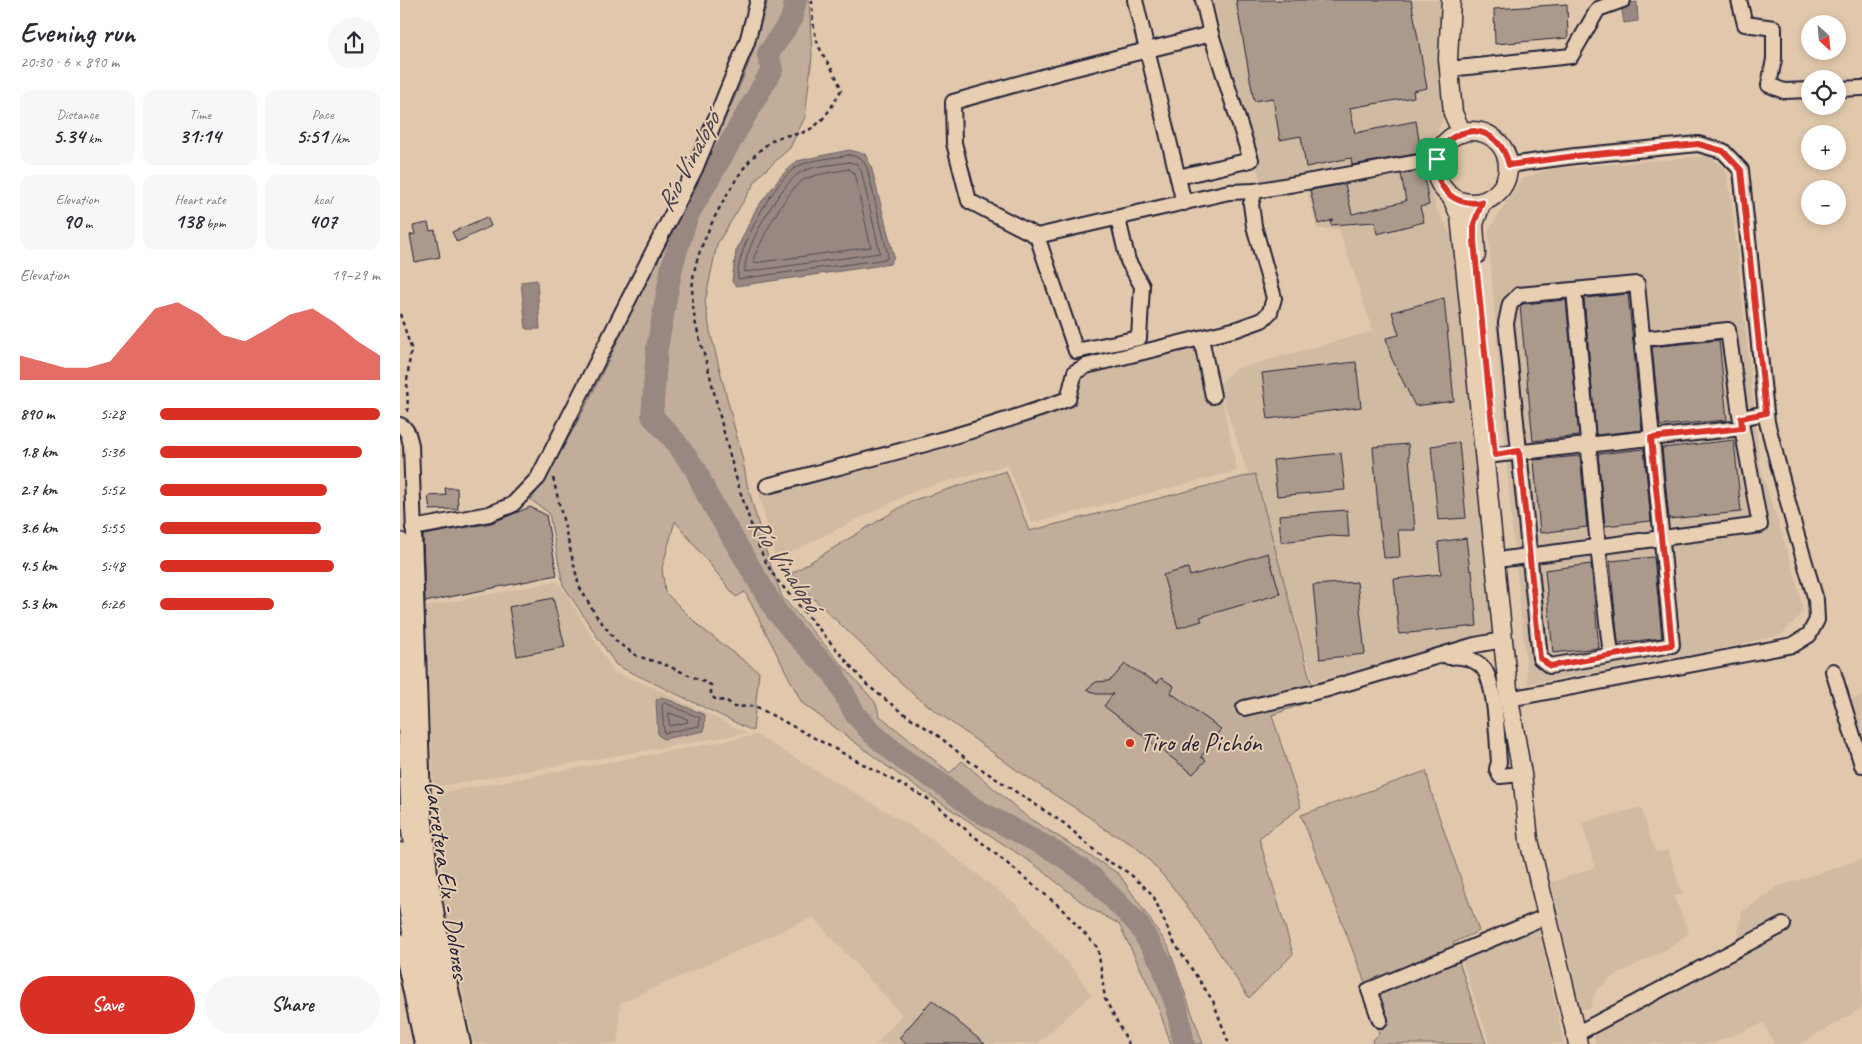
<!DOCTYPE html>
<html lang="en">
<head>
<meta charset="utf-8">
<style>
  body { margin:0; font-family:Caveat,sans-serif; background:#f7f7f7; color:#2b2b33; height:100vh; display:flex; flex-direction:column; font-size:19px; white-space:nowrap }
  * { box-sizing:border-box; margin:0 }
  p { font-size:16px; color:#7c7c81 }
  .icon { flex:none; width:28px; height:28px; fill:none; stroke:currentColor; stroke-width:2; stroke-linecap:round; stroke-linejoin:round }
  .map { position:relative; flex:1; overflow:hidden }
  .panel { display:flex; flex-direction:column; background:#fff; width:400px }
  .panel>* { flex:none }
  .needle { width:32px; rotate:154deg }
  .buttons { position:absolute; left:1401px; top:15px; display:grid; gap:10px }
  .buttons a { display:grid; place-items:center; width:45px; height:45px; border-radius:50%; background:#fff; box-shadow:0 2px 8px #0003; font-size:25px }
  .pin { position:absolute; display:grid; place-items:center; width:42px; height:42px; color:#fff; margin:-21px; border-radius:10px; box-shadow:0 2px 8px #0006 }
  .round { display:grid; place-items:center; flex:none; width:52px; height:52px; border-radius:26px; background:#f7f7f7 }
  .summary { display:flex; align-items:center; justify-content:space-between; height:85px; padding:0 20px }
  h1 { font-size:28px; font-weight:600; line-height:38px }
  .stats { display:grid; grid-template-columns:repeat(3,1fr); gap:8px; height:85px; padding:5px 20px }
  .stats div { display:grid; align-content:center; border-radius:12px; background:#f7f7f7; text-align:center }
  .stats b { font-size:21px; font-weight:600 }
  .stats small { font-size:14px; font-weight:400 }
  .stats p { font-size:14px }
  .chart { height:140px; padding:10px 20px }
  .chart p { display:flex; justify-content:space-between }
  .chart svg { width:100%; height:90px; margin-top:5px; fill:#d93025; opacity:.7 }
  .action { display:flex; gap:10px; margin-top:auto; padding:10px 20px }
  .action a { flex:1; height:58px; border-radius:30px; background:#d93025; color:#fff; font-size:20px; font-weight:600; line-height:58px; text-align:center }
  .action a+a { background:#f7f7f7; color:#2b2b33 }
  ul { padding:0 20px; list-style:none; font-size:16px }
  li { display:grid; grid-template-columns:80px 60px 1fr; align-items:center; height:38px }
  li i { height:12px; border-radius:6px; background:#d93025 }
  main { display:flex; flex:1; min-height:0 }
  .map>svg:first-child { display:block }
</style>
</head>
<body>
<main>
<section class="panel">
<div class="summary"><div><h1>Evening run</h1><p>20:30 · 6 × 890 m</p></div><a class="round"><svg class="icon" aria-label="share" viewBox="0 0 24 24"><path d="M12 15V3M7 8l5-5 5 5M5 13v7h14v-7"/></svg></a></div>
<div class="stats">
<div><p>Distance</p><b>5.34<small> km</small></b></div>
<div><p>Time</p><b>31:14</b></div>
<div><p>Pace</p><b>5:51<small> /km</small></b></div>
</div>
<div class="stats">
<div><p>Elevation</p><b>90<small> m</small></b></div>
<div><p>Heart rate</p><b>138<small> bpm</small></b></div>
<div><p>kcal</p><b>407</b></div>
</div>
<div class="chart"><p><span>Elevation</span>19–29 m</p>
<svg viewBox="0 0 160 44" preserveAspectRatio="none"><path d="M0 44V32L10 35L20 38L30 38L40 35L50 22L60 9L70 6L80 12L90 22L100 25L110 19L120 12L130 9L140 16L150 25L160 32V44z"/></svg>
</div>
<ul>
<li><b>890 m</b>5:28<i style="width:100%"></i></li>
<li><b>1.8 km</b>5:36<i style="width:92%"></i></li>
<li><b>2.7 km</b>5:52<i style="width:76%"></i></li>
<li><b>3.6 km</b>5:55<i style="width:73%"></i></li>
<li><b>4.5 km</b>5:48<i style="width:79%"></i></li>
<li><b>5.3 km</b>6:26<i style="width:52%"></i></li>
</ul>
<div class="action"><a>Save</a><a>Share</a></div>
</section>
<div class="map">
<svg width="1462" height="1044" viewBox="0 0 1462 1044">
  <rect width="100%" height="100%" fill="#e1c8ac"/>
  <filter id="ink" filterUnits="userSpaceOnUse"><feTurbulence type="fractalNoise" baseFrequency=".02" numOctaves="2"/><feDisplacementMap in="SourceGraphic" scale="10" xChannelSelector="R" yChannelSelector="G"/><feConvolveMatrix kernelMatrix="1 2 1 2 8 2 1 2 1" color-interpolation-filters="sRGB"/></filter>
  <g filter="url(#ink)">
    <!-- built -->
    <g fill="#d1baa2">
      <polygon points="813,0 1042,0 1038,59 1043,118 1029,155 862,186"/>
      <polygon points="1309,156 1325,168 1330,190 1361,470 1395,575 1403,612 1381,635 1297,654 1128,684 1111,516 1088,231 1121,179 1152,169"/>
      <polygon points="1028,165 1035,206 1056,243 1094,633 914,682 888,595 820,390 837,471 632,523 607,465 519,489 375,560 358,489 467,466 670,405 684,373 808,342 818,385 833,370 973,331 939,229 917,229 907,188"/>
      <polygon points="158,581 214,672 253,687 347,733 34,787 24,607"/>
      <polygon points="1462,695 1462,752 1447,701"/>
      <polygon points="356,735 521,832 615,903 676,972 691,995 637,1044 476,1044 502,1015 413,917 220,1003 218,1044 74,1044 45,904 36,794"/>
      <polygon points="1241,807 1255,852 1268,850 1282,894 1274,896 1289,933 1265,950 1212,977 1196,991 1190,1009 1181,1009 1151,882 1195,867 1182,823"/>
      <polygon points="1462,859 1462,1008 1400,1044 1374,1044 1364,1023 1311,1044 1196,1044 1193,1034 1349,951 1338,934 1342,912 1377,887"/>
      <polygon points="1138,926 1164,1044 1090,1044 1061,958"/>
    </g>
    <!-- green -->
    <g fill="#c1ad9a" stroke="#72686a">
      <path d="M368 0H409L412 56 405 117 390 148 359 176 317 244 305 302 310 331 343 461 347 484 368 558 382 597 475 702 480 716 550 773 562 761 627 817 719 874 768 946 803 1044H771L756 1001 719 924 688 907 635 865 499 775 402 703 345 592 336 597 275 521 262 568 265 592 300 627 359 672 353 731 216 665 163 585 149 513 131 500C190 411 230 312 276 216 299 166 329 117 348 65 356 44 361 22 368 0Z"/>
      <path d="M606 471 629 531 855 474 911 682 914 700 872 715 901 807 859 838 893 954 849 998C816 949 782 891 739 850 726 838 707 834 695 821L618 771 514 695 389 575 511 501Z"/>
      <polygon points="1026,771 1034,802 1079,931 1053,943 1086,1044 973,1044 972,1041 979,1034 964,980 901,815"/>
    </g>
    <!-- water -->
    <g fill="#988881" stroke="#695f65">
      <polygon points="1237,2 1238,21 1224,23 1221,4"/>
      <polygon points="449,150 465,154 471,166 494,257 490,264 336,286 332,282 336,251 356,209 383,174 397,161"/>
      <polygon points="137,280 140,329 126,329 121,282"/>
      <polygon points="262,697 305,715 304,731 263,739 258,735 256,700"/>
    </g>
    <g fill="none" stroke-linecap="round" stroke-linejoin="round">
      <!-- shore -->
      <g stroke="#514b57" stroke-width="1">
        <path d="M449 155 461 158 467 168 488 255 487 259 338 279C334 253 376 175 400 165 415 159 434 158 449 155Z"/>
        <path d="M449 162 457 164 461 170 480 253 345 272C342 250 383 179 403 171 417 165 435 165 449 162Z"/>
        <path d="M449 169 454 173 471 247 354 263V257C363 238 388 185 407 178 420 173 436 172 449 169Z"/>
        <polygon points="265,703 300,718 299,726 264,733 262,706"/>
        <polygon points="269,713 287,719 288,722 270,726"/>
      </g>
      <!-- river -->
      <polyline stroke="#988881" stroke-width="22" points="396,0 391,20 368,54 372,70 288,215 272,266 257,348 252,416 274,440 296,470 306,493 376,611 395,634 434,674 455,714 473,734 504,760 539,782 575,809 656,852 692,877 738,924 762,964 777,1008 784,1044"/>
    </g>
    <!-- building -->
    <g fill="#ab9a8c" stroke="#22223b">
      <polygon points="836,0 1011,0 1027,88 1013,91 1014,97 950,108 955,133 1016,121 1021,153 952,165 951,158 906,167 901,136 880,140 873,98 854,101"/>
      <polygon points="1167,4 1168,38 1095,44 1094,9"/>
      <polygon points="1023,170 1029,205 1020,207 1024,222 977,234 975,222 931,225 930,221 933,220 918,224 910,190 945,184 952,214 1006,201 1001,174"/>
      <polygon points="87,217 91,226 57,242 52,232"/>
      <polygon points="28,223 30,231 35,230 40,257 15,262 10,235 15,234 13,226"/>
      <polygon points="1228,294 1242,430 1196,435 1184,298"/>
      <polygon points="1044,298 1054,401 1015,406 991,357 986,338 999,335 992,312"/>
      <polygon points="1166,300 1179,436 1133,441 1120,306 1123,304"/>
      <polygon points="1319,340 1327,420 1260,426 1252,347"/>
      <polygon points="956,362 961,407 868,419 862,373"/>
      <polygon points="1334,440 1341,512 1269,519 1262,448"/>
      <polygon points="1059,442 1066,518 1038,520 1031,446"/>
      <polygon points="1008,444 1015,530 998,530 1000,557 984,558 981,531 980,531 973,447"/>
      <polygon points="1244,449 1251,521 1205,526 1198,454"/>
      <polygon points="941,453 945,490 877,496 873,460"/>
      <polygon points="1180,456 1187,527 1140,533 1134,460"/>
      <polygon points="45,488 57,488 58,509 30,510 28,496 46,495"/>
      <polygon points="130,507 146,515 157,575 25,602 23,535 91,523"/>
      <polygon points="947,510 949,537 932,536 881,542 879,515"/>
      <polygon points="1066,538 1070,571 1072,570 1077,626 999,634 994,579 1041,574 1038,542"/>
      <polygon points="868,553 880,594 800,617 802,621 778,628 763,575 788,568 790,576"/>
      <polygon points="1254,557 1262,638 1218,643 1210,561"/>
      <polygon points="1191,564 1199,648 1153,653 1145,570"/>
      <polygon points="957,582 965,654 920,659 913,585"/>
      <polygon points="153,598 165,647 117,656 109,607"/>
      <polygon points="725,664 757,683 761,678 774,686 771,693 821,729 801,757 806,760 793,774 704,706 713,694 696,694 687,689 696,682 708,681 712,679"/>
      <polygon points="532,1000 585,1044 506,1044 499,1038"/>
    </g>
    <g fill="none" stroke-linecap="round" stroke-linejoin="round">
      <defs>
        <g id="minor">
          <polyline points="735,0 784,203"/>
          <polyline points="1339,0 1345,24 1374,28 1374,59 1369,85 1384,91 1410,90"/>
          <polyline points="811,34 660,72 553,102 554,143 569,201 637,236 829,192 855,191"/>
          <polyline points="1049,69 1171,56 1198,9 1223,0"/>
          <polyline points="1438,89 1462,88"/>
          <polyline points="1109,165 1175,156 1298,144 1323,151 1341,170 1367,422 1395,529 1416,600 1417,620 1409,635 1393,645 1109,699"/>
          <polyline points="778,177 851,160 811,34 803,0"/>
          <polyline points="637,236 676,351 739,338 742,286 728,261 718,219"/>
          <polygon points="1237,284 1272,645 1150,666 1140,658 1106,323 1110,304 1119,295"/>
          <polyline points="1174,290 1198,547 1211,655"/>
          <polyline points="801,338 813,396"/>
          <polyline points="1341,418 1366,413"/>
          <path d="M0 425C8 429 9 437 11 445L23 801 30 874 44 957 63 1044"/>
          <polyline points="1095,455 1342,428"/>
          <path d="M367 486C468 459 570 435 668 399L675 372 686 366 837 329 862 320 870 312 874 298 854 226 851 204 855 191 1037 159"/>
          <polyline points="13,528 89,514 112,505 138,478 295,169 347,42 358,0"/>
          <polyline points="1105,559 1360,525 1342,428 1328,330 1242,339"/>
          <path d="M1049 657C1061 655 1076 659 1084 669 1096 687 1097 739 1099 762L1097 769 1100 776 1122 774"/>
          <polyline points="1433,671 1462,765"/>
          <polyline points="844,708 924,690 1075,645 1103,640"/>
          <polyline points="0,941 22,1044"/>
          <polyline points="980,1020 969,990 1147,916"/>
          <polyline points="1176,1034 1383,925"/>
        </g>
        <g id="major">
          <polyline points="1051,0 1048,59 1053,113 1062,133"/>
          <circle cx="1072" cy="167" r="36"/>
          <polyline points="1051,196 1060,216 1109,699 1122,774 1129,840 1178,1044"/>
          <polyline points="1076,255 1074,224 1082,202"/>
          <polyline points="0,542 11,831 24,924 49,1044"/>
          <polyline points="0,852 16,959 34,1044"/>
        </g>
      </defs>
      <!-- minor casing -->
      <use href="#minor" stroke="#22223b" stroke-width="18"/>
      <!-- major casing -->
      <use href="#major" stroke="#22223b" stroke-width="21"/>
      <!-- path -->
      <g stroke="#22223b" stroke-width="2.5" stroke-dasharray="4 4" stroke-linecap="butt">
        <path d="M412 0C412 15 413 29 418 44 424 60 437 73 441 90 432 106 423 125 404 132 395 136 384 134 375 139 358 149 344 166 334 183 319 206 295 253 293 280 289 318 303 345 311 380 322 424 332 469 347 512 355 537 362 560 378 581L466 684 500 711 536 734 569 761 665 824 704 859 729 873 753 895 773 941 813 1001 829 1044"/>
        <polyline points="0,314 11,348 7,381 8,415"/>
        <polyline points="153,478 179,586 195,614 217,642 237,656 266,665 311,685 311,696 318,701 326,700 334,707 355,706 530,800 659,906 698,948 705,999 729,1044"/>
      </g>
      <!-- minor -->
      <use href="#minor" stroke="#e9cfb1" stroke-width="14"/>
      <!-- major -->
      <use href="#major" stroke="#e9cfb1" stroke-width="18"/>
    </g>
  </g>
  <g fill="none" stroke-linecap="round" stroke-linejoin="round" filter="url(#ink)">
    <defs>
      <path id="route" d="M1074 131C1094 133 1104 146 1109 165L1175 156 1298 144 1323 151 1341 170 1366 413 1341 418 1342 428 1251 438 1272 645 1150 666 1140 658 1119 451 1095 455 1074 241V224L1082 202C1028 211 1019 135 1074 131Z"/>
    </defs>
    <!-- route casing -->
    <use href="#route" stroke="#fff" stroke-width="10"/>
    <!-- route -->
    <use href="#route" stroke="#d93025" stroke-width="6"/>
  </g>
  <!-- markers -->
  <circle fill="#c8321e" stroke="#e9cfb1" stroke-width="2" cx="730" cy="743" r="5"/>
  <g text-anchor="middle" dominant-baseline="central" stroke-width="4" stroke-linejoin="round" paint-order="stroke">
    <!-- poi labels -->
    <g font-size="25" fill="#22223b" stroke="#e9cfb1" text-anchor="start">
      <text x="740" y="743">Tiro de Pichón</text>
    </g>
    <!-- street labels -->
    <g font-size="25" fill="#22223b" stroke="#e9cfb1">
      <text transform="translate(47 880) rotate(82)">Carretera Elx - Dolores</text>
    </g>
    <!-- water labels -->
    <g font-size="26" font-style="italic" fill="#454150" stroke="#e9cfb1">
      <text transform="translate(288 162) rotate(-62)">Río Vinalopó</text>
      <text transform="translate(385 564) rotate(56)">Río Vinalopó</text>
    </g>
  </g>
</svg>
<div class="buttons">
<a><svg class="needle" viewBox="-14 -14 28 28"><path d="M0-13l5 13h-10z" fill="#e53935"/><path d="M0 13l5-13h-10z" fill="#7c7c81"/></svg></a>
<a><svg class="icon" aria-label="locate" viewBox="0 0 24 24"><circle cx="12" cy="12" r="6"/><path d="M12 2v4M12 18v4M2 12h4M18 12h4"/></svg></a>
<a>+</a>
<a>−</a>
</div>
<div class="pin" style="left:1037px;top:159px;background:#1e9e55"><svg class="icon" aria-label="arrive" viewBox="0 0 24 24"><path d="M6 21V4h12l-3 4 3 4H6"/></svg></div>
</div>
</main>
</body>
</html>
